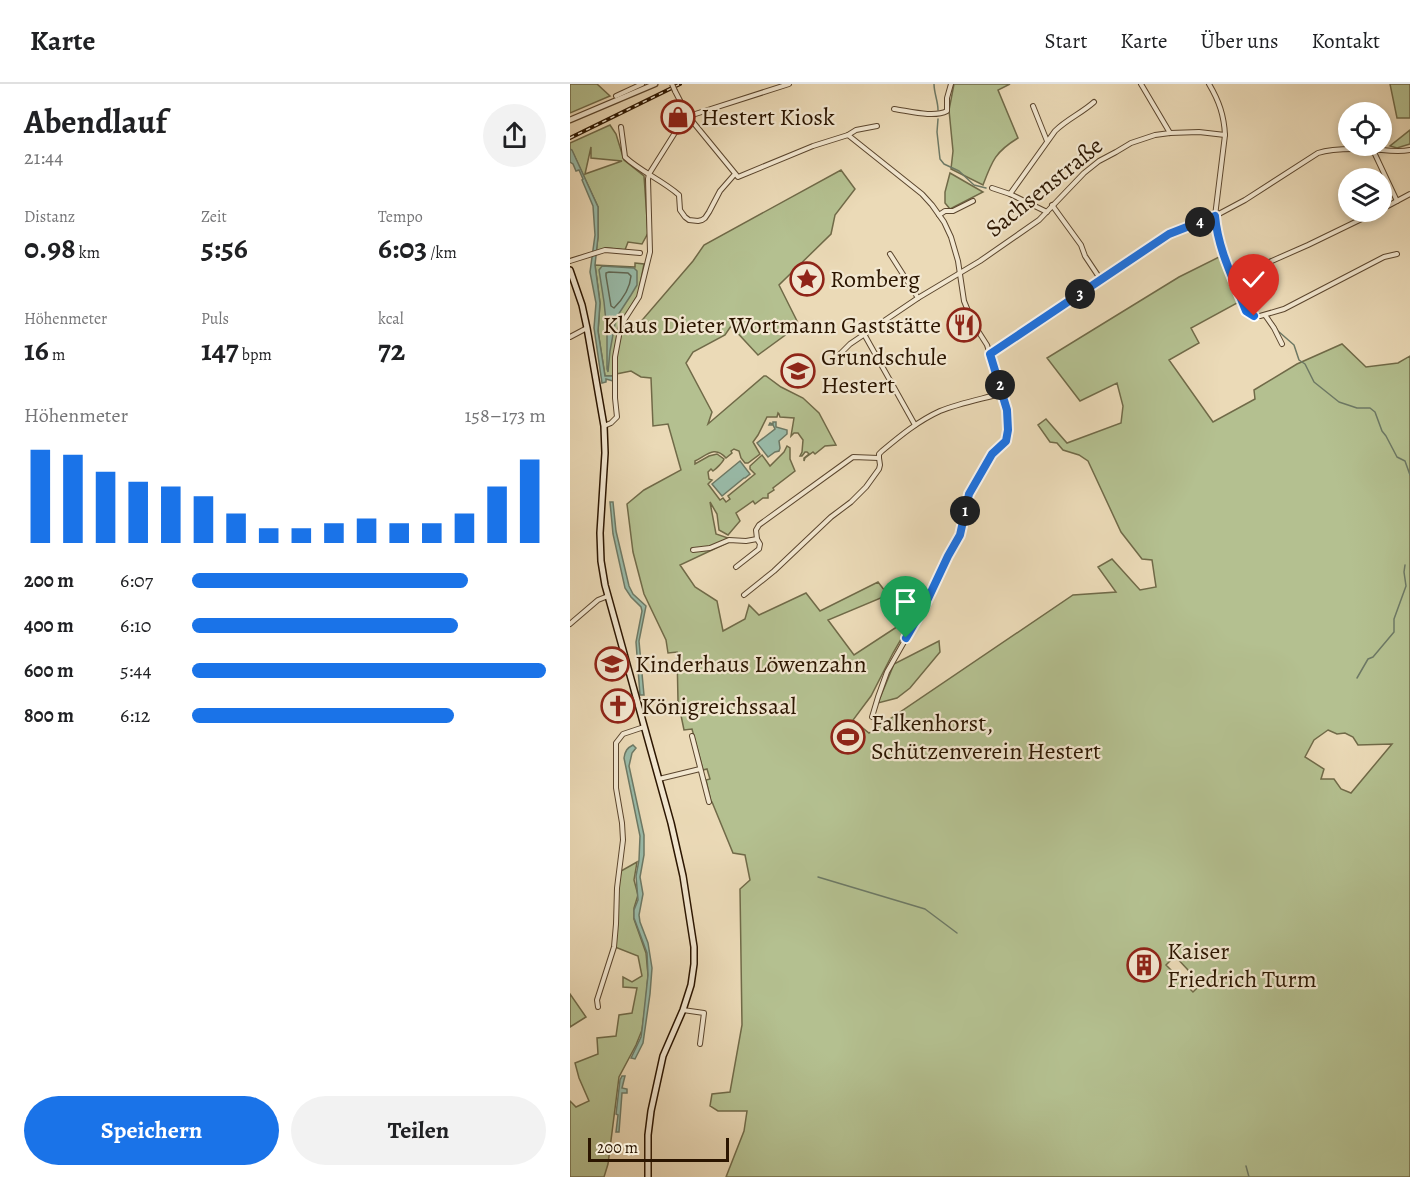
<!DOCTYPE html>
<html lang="de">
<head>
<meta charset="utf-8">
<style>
  body { margin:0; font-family:Alegreya,serif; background:#f2f2f2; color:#202124; height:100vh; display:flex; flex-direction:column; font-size:22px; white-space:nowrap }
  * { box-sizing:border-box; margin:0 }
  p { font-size:20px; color:#757577 }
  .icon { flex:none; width:33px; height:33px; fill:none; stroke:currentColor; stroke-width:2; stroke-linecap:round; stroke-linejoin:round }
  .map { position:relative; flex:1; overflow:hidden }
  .drawer { display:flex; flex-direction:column; background:#fff; width:570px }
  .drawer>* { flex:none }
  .buttons { position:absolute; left:768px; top:18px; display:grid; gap:12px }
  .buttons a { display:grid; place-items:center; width:54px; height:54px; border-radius:50%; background:#fff; box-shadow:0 3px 9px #0003; font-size:30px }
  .scale { position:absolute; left:18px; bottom:15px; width:141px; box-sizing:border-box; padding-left:6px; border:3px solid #2b1500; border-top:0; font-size:16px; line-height:21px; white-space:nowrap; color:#2b1500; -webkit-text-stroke:4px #f2e7d0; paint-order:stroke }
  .pin { position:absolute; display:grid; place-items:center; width:51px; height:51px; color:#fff; margin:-62px -26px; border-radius:50% 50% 50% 0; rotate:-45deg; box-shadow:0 0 6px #0007 }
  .pin .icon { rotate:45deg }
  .km { position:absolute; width:30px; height:30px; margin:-15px; border-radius:50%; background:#222; color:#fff; font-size:16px; line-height:30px; text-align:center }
  .round { display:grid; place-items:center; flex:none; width:63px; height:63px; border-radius:32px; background:#f2f2f2 }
  .head { display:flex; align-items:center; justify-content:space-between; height:102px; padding:0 24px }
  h1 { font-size:33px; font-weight:600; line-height:45px }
  .figures { display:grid; grid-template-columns:repeat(3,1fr); gap:9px; height:102px; padding:6px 24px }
  .figures div { display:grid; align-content:center }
  .figures b { font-size:30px; font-weight:600 }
  .figures small { font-size:16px; font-weight:400 }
  .figures p { font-size:16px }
  .chart { height:168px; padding:12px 24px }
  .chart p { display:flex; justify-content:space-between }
  .chart svg { width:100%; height:108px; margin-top:6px; stroke:#1a73e8; stroke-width:6 }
  .cta { display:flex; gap:12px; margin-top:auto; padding:12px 24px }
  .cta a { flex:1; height:69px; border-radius:36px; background:#1a73e8; color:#fff; font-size:24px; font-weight:600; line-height:69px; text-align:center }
  .cta a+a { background:#f2f2f2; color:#202124 }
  ul { padding:0 24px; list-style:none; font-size:20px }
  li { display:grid; grid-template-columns:96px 72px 1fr; align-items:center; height:45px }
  li i { height:15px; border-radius:8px; background:#1a73e8 }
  header { display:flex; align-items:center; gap:36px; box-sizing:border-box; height:84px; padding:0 30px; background:#fff; border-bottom:2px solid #e0e0e0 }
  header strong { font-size:28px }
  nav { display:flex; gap:33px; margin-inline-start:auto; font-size:21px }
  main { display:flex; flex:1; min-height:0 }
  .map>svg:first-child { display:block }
</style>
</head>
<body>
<header>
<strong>Karte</strong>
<nav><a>Start</a><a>Karte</a><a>Über uns</a><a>Kontakt</a></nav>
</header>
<main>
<section class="drawer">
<div class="head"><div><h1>Abendlauf</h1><p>21:44</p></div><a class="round"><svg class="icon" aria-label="share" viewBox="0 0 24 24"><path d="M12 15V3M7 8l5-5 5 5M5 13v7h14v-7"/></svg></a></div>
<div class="figures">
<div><p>Distanz</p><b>0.98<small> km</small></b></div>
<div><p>Zeit</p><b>5:56</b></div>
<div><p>Tempo</p><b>6:03<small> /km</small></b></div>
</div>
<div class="figures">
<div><p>Höhenmeter</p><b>16<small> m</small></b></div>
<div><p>Puls</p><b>147<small> bpm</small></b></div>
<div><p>kcal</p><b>72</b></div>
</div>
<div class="chart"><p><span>Höhenmeter</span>158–173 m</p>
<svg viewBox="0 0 160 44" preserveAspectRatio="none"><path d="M5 44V6M15 44V8M25 44V15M35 44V19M45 44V21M55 44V25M65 44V32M75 44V38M85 44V38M95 44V36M105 44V34M115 44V36M125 44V36M135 44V32M145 44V21M155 44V10"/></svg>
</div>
<ul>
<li><b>200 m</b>6:07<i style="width:78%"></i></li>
<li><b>400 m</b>6:10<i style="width:75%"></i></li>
<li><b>600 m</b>5:44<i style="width:100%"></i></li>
<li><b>800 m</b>6:12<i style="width:74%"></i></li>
</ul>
<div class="cta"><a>Speichern</a><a>Teilen</a></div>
</section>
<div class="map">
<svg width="840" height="1093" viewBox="0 0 840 1093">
  <rect width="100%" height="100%" fill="#ebdab7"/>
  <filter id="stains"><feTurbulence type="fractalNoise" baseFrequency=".00333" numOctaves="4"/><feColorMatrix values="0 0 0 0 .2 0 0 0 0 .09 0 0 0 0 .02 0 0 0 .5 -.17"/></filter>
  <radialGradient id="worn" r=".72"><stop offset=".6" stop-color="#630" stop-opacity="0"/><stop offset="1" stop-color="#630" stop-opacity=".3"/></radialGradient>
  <!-- green -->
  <g fill="#b4c090" stroke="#706a48" stroke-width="1.5" fill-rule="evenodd">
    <polygon points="0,0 27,0 40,12 0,29"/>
    <path d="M384 0H440L428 6 448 54C425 68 422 77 413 101L381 85 383 67 379 26Z"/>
    <polygon points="820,0 840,0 840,34 827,34"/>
    <path d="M40 41 46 50 54 76 74 92 78 149 72 160 58 158 55 166 37 164 26 168 28 153V123L2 67 0 65V59ZM21 63V74L52 77 15 90Z"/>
    <polygon points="840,46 840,60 827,64 820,62"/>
    <path d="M271 86 285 105 265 131 261 150 209 201 229 241 188 271 161 242 155 251 123 268 116 279 142 328 138 340 194 292H196L211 303 233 314 249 329 266 361 255 362 245 370 243 368 235 374 234 377V374L239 370 237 368H235L232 372H230L232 368 233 356 228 349H224L221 352 224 334 210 333 209 330 208 329 207 333H197L188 351 183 358 190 370 178 379H175L171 374 169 367 164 365 161 367 162 369 156 374C145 361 137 371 125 377V380L139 372 147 370 154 375C153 378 146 385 143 387L141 385 138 388 139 395 142 396 138 400 150 416 153 414 156 418 160 415 158 412 185 390 180 385V382L192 371 200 382 214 368 217 362 220 364V375L225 387 203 404 204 406 198 410V414H193L185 420 183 417 166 429 170 437 158 451 149 446 147 430 140 418 146 450 158 454 159 458 110 481 125 503 147 517 153 547 175 535 179 521 189 531 236 509 250 527 308 498 318 511 258 536 284 571 345 531 323 569 301 612 283 636 299 649 503 511 546 508 528 483 542 475 570 506 586 503 582 476 572 475 551 448 518 377 509 371 493 366 487 359 480 358 468 341 476 335 497 359 551 339 553 322 547 299 510 317 477 274 609 193 651 172 669 218 621 244 629 259 599 276 643 338 685 315 684 306 727 280 772 260 796 283 828 279 840 272V1093H156L174 1047 177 1027H148L140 1022 142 1010 160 1008 172 941 170 805 180 796 175 771 163 769 142 718H141L136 696 140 695 137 685 133 686 122 645 114 646 108 617 107 568 98 569 96 556 74 510 63 468 57 420 74 406 111 386 98 340 83 342 81 294 71 293 61 287 46 290 47 262 55 237 68 241 123 177 134 161ZM758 646 767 650 775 649 783 653 788 661 822 660 781 709 771 705 764 695H751L754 685 735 673 744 656ZM605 872 631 900 623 908 596 881Z"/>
    <polygon points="380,89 413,108 380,125 375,119 375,108"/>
    <polygon points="65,179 74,180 68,211 52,237 45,263 43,292 35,292 28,247 30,219 25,181 65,183"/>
    <polygon points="369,557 370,568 340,604 327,614 308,619 324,580"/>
    <polygon points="67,778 64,796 68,811 64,824 64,835 76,869 78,891 76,916 72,946 66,961 49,993 38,1080 34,1093 0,1093 0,1017 6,1023 19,1017 9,994 5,979 28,970 27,954 46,952 49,931 62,929 67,904 53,903 53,893 62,898 72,892 68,872 45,863 48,804 51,787"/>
    <polygon points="0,910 16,933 0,943"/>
  </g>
  <!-- water -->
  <g fill="#99bba9" stroke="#6d7965" stroke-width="1.5">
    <polygon points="0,65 2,66 28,123 28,153 25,181 30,219 28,247 35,292 43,292 43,297 36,295 36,298 32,299 24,244 26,219 20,188 25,151 23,122 12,96 13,95 9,86 6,87 3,80 0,78"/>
    <polygon points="32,182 64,184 67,187 67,201 61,211 46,234 40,267 38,288 37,285 37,247 34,218 29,186"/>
    <polygon points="203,338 206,338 206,343 217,346 217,350 209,357 210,364 209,367 205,368 198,373 187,359 205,345 203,341 199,341 200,339 203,340"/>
    <polygon points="170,377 180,390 175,394 174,394 152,412 142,400"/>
    <polygon points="40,418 43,418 46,447 59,502 63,510 76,522 69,557 74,611 70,611 66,558 72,527 71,523 61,513 55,504 43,450"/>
    <path d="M63 661 66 664 62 669 59 682 74 751V771L70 793 73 810 69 831 70 838 78 859 82 884 80 910 73 959 65 975 61 974 71 953 72 946 78 891 77 869 64 834V826L68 816 66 792 69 776 70 752 54 674C55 667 57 664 63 661Z"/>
    <polygon points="52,992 55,992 52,1004 57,1005 57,1009 52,1009 49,1048 46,1048 48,1031 46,1030 50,996"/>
  </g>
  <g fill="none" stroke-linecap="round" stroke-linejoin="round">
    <!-- shore -->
    <path stroke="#626854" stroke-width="1.5" d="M39 188 58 189 61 192C60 204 52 216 44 224L41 222 36 192V189Z"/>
    <!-- stream -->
    <g stroke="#6d7965" stroke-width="1.5">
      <path d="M364 0C364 9 368 17 368 26"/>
      <polyline points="368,35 367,48 370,75 374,80 389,87 404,101 416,104"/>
      <polyline points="703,239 708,247 724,261 729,276 735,280 744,298 769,318 787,324 800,324 805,328 812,347 816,352 827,373 835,377 840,391"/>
      <polyline points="787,594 798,575 803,573 824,548 824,535 836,502 834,488 835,481"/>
      <polyline points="248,793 355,825 387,849"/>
      <polyline points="676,1082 679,1093"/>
    </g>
    <defs>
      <g id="minor">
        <polyline points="571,0 600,49"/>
        <path d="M639 0C649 17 654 31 655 51L645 132 646 148 651 164 676 227 684 232H690L714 225 814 173 827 170"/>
        <polyline points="105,7 118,32 168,93 243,62 278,51 352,110 362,121 374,138 381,153 388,177 394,217 403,239 417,261 435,317 438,335 436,357 422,370 399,409 390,451 378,472 355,521 317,588 308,613 302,633"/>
        <polyline points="46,12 72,0"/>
        <polyline points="463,22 477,57"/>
        <path d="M324 25C339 27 364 34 377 27V14L381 0"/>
        <path d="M51 43 55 73C71 88 92 96 109 111L110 126 115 133 119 136 128 137 132 136 135 134 139 128 150 107 164 91"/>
        <polyline points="278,51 286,46 307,42"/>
        <polyline points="803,66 827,117"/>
        <polyline points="422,104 440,110 477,128"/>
        <path d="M440 110 485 47C497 35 512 29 524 18"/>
        <polyline points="482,121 511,161 515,172 531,196"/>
        <polyline points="812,125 840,110"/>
        <polyline points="369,131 375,127 383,127 403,117"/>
        <polyline points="320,170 348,214"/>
        <polyline points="0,177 35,166 70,169"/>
        <polyline points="663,194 738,161 806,128"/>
        <polyline points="695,231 704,244 712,260"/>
        <polyline points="294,250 345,341"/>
        <polyline points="0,253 17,244"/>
        <path d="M420 270 599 150 645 132 675 116 748 69C763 64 795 65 811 66 821 67 830 68 840 66"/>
        <polyline points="263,277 280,260 348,214 410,177 469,136 514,89 529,77 546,68 561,59 585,51 600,49 629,48 655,51"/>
        <polyline points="34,342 41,339 47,333 45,314 45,273 51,241 69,213 80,168 78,95 79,90 113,36 116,33 219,0"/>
        <path d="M187 455 186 446 189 441 283 373 309 374V370L312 367C330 352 348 337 370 327 390 319 412 315 433 309"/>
        <polyline points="123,466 140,464 159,456 176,457 187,455 190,460 189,465 166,483"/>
        <polyline points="174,511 204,487 261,433 281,418 296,403 309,385 310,381 309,374"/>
        <polyline points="0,540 28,516 38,512"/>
        <polyline points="122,652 139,718"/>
        <polyline points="89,695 130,685"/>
        <polyline points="28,923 27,916 44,863 46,840 47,804 53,756 52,739 46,704 46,659 53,650 74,643"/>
        <polyline points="113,926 134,929 130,960"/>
      </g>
      <polyline id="tertiary" points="0,36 85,0"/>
      <polyline id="secondary" points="0,186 12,221 17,244 34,342 35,369 30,449 31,477 35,501 101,739 113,792 124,863 124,880 121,901 113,926 93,972 81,1027 78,1051 78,1093"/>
    </defs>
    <!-- minor casing -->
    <use href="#minor" stroke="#5b462e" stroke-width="6"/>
    <!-- tertiary casing -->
    <use href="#tertiary" stroke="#5b462e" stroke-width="7"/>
    <!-- secondary casing -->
    <use href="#secondary" stroke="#2b1500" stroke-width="8"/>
    <!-- minor -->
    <use href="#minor" stroke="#f2e7d0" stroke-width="4"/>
    <!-- tertiary -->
    <use href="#tertiary" stroke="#f2e7d0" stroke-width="4.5"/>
    <!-- secondary -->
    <use href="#secondary" stroke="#f2e7d0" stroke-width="5"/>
    <defs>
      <polyline id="rail" points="0,54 110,0"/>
    </defs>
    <!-- rail casing -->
    <use href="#rail" stroke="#2b1500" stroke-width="4"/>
    <!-- rail -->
    <use href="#rail" stroke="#f2e7d0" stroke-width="1.5" stroke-dasharray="4.5" stroke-linecap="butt"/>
    <defs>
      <polyline id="minor-bridge" points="102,0 105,7"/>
    </defs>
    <!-- minor-bridge casing -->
    <use href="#minor-bridge" stroke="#5b462e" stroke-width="6" stroke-linecap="butt"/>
    <!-- minor-bridge -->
    <use href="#minor-bridge" stroke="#f2e7d0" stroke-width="4"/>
  </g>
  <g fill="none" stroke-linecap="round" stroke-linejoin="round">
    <defs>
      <path id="route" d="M336 554 355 521 378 472 390 451 399 410 422 370 436 357 438 346 437 326 420 270 599 150 645 132C648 166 664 196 676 227L684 232"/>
    </defs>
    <!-- route casing -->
    <use href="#route" stroke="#fff" stroke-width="12"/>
    <!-- route -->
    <use href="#route" stroke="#1a73e8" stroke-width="8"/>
  </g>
  <!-- icons -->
  <defs>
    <symbol id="shop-ring" viewBox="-11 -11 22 22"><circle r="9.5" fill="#f2e7d0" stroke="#8f2418" stroke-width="1.5"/><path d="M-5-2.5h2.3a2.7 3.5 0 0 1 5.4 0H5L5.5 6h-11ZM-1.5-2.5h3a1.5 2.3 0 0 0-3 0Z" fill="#8f2418"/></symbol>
    <symbol id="sight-ring" viewBox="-11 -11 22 22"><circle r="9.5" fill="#f2e7d0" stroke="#8f2418" stroke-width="1.5"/><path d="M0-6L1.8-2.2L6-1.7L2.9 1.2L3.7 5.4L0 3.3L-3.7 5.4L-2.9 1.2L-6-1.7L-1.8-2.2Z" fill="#8f2418"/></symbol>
    <symbol id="restaurant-ring" viewBox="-11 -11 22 22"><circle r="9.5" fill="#f2e7d0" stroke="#8f2418" stroke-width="1.5"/><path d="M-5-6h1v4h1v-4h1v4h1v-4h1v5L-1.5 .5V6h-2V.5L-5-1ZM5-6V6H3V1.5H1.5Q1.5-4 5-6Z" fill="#8f2418"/></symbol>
    <symbol id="school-ring" viewBox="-11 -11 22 22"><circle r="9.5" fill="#f2e7d0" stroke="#8f2418" stroke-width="1.5"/><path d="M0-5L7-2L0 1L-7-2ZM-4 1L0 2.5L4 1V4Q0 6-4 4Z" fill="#8f2418"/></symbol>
    <symbol id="church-ring" viewBox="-11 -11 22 22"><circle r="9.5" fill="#f2e7d0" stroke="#8f2418" stroke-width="1.5"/><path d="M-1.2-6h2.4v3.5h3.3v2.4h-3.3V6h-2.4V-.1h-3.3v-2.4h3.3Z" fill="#8f2418"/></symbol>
    <symbol id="stadium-ring" viewBox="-11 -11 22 22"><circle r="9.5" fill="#f2e7d0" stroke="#8f2418" stroke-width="1.5"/><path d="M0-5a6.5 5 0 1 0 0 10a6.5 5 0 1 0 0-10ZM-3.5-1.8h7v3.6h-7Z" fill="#8f2418"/></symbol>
    <symbol id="building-ring" viewBox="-11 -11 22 22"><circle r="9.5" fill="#f2e7d0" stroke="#8f2418" stroke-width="1.5"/><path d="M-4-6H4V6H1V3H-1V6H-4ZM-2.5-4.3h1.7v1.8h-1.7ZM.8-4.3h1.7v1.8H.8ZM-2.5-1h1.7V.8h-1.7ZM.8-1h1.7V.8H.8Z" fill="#8f2418"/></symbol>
  </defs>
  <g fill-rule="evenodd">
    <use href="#shop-ring" x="89" y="14" width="38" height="38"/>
    <use href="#sight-ring" x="218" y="176" width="38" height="38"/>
    <use href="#restaurant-ring" x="375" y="222" width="38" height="38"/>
    <use href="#school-ring" x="209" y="268" width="38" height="38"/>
    <use href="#school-ring" x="23" y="561" width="38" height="38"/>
    <use href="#church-ring" x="29" y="603" width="38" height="38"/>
    <use href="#stadium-ring" x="259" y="634" width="38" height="38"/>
    <use href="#building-ring" x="555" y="862" width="38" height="38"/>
  </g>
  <g text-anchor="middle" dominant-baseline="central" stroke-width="4.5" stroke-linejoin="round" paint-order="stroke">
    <!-- poi labels -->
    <g font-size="24" fill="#2b1500" stroke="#f2e7d0" text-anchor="start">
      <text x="131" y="33">Hestert Kiosk</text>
      <text x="260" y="195">Romberg</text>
      <text x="371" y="241" text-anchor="end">Klaus Dieter Wortmann Gaststätte</text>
      <text x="251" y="273">Grundschule<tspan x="251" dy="28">Hestert</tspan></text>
      <text x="65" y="580">Kinderhaus Löwenzahn</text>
      <text x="71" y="622">Königreichssaal</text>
      <text x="301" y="639">Falkenhorst,<tspan x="301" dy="28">Schützenverein Hestert</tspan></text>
      <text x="597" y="867">Kaiser<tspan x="597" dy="28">Friedrich Turm</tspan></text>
    </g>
    <!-- street labels -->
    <g font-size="24" fill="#2b1500" stroke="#f2e7d0">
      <text transform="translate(474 103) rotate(-39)">Sachsenstraße</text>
    </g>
  </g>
  <rect width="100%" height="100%" filter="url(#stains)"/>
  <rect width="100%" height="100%" fill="url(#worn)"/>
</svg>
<div class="buttons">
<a><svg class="icon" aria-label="locate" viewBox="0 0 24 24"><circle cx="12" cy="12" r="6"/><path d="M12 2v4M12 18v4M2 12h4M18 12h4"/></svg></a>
<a><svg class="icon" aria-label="layers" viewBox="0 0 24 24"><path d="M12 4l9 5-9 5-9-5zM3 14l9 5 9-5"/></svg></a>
</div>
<div class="scale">200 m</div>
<div class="pin" style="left:336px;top:554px;background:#1e9e55"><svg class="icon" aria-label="arrive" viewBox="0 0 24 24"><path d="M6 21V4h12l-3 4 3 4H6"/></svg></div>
<div class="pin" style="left:684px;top:232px;background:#d93025"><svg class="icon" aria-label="check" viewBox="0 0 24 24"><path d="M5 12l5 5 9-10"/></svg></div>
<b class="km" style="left:395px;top:427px">1</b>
<b class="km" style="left:430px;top:301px">2</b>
<b class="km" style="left:510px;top:210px">3</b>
<b class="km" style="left:630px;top:138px">4</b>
</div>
</main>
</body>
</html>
